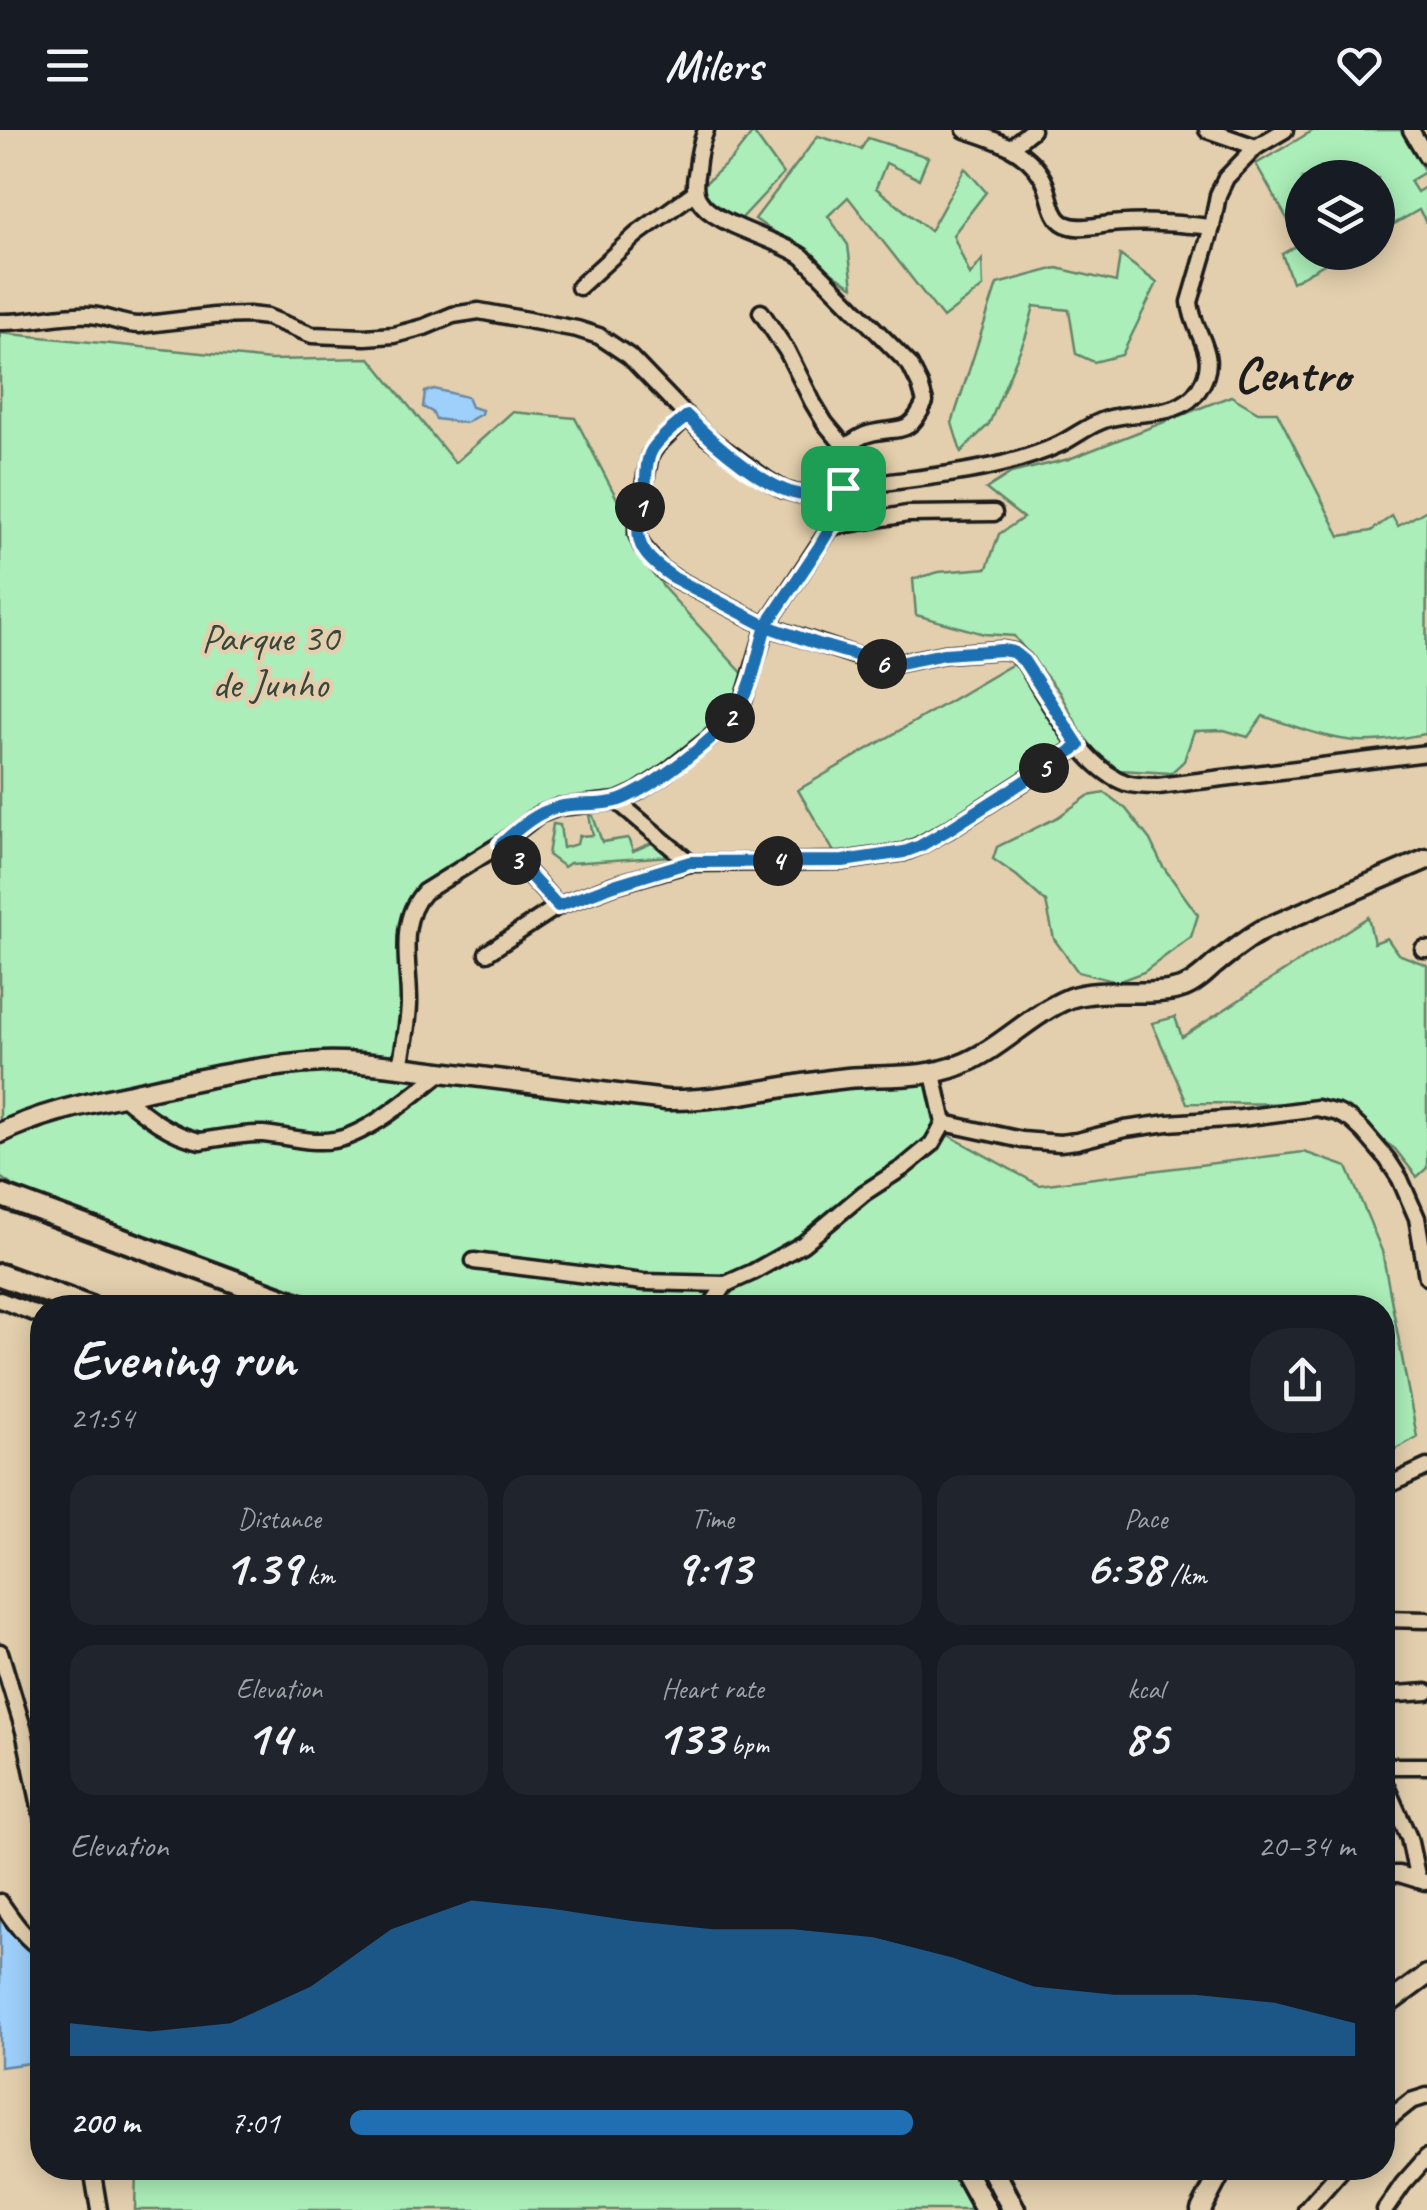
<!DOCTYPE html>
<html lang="en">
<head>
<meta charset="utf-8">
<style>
  body { margin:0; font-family:Caveat,sans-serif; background:#20242c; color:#f1f3f6; height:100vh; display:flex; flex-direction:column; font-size:38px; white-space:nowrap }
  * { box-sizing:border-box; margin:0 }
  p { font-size:32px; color:#9ea1a6 }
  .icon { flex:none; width:55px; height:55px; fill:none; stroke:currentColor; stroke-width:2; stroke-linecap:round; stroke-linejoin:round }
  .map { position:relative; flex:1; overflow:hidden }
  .panel { position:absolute; left:30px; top:1165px; width:1365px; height:885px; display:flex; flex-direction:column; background:#171b24; border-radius:40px; box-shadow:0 5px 25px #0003 }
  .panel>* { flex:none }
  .buttons { position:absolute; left:1285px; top:30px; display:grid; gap:20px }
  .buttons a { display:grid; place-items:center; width:110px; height:110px; border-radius:50%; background:#171b24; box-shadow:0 5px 25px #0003; font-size:50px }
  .pin { position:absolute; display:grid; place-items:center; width:85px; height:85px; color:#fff; margin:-42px; border-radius:20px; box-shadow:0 5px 15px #0006 }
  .km { position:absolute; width:50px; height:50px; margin:-25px; border-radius:50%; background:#222; color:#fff; font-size:28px; line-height:50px; text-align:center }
  .round { display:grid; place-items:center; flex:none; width:105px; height:105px; border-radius:40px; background:#20242c }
  .summary { display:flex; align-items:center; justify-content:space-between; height:170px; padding:0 40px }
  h1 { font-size:55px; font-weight:800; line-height:75px }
  .metrics { display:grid; grid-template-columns:repeat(3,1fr); gap:15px; height:170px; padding:10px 40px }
  .metrics div { display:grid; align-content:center; border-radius:25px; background:#20242c; text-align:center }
  .metrics b { font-size:50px; font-weight:800 }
  .metrics small { font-size:28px; font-weight:400 }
  .metrics p { font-size:28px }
  .chart { height:280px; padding:20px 40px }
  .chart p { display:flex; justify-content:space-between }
  .chart svg { width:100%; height:180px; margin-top:10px; fill:#1f6fb2; opacity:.7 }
  ul { padding:0 40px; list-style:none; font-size:32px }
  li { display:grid; grid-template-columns:160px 120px 1fr; align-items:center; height:75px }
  li i { height:25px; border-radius:12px; background:#1f6fb2 }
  header { display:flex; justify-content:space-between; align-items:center; height:130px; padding:0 40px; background:#171b24; font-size:45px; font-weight:800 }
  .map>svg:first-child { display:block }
</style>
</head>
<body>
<header><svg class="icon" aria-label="menu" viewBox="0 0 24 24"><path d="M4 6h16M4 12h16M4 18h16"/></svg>Milers<svg class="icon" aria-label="heart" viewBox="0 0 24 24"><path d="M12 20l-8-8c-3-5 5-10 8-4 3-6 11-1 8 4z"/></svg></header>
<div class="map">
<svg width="1427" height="2080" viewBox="0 0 1427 2080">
  <rect width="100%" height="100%" fill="#e3cfad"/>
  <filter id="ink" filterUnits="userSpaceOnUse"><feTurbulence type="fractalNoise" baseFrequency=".01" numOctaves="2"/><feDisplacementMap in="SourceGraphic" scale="20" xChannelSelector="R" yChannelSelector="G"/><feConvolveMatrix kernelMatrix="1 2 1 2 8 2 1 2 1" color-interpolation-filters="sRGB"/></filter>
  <g filter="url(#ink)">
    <!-- green -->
    <g fill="#abeeb9" stroke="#64856a" stroke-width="2.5">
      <polygon points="1314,0 1401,0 1425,42 1410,51 1417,62 1427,56 1427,93 1419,80 1378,103 1378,48 1302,48 1302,122 1344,123 1292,152 1282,124 1301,113 1256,34"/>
      <polygon points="753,2 783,44 740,90 714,79 701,57 732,29"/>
      <polygon points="818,6 861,19 868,8 928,27 919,49 886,33 876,58 930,101 965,38 986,62 953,105 970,145 982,130 983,157 943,188 848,67 828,86 848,115 853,157 755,89"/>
      <polygon points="1120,125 1157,153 1122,225 1094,232 1076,224 1069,180 1034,176 1026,206 989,294 961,322 952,293 997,154 1057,138 1116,152"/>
      <polygon points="0,203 271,230 370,228 455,333 512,282 575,288 663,457 745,546 725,586 661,639 617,662 589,666 492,710 423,755 404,784 400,802 403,876 398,923 386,942 605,968 928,950 937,999 1039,1055 1304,1022 1347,1037 1382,1121 1417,1307 1383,1326 1382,1178 309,1177 36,1072 0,1047 0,1013 5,1007 0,1006"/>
      <path d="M1231 266 1258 282H1277L1340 406 1371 401 1392 386 1398 396 1427 380 1426 604C1400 608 1372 614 1347 610 1318 606 1291 595 1263 586L1248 607 1224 600 1194 601 1184 631 1171 643 1119 640 1089 616 1059 562 1014 506 984 504 916 485 913 449 939 442 987 438 999 404 1023 388 986 359 1011 343 1069 329Z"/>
      <polygon points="1020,530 1069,611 911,713 835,724 798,660"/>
      <polygon points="1105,663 1126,679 1150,710 1162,735 1198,785 1191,807 1144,842 1117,852 1078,842 1054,809 1046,772 1017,746 993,729 997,717 1058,687 1088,666"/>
      <polygon points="589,685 593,686 602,712 628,708 633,721 654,712 672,726 570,733 564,737 548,725 553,694 560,695 563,718 577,714 579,706 593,705"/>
      <polygon points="1368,787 1374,813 1387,808 1398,824 1427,835 1427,1038 1417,1047 1395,1019 1331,974 1187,973 1152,893 1175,887 1182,907"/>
      <polygon points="136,2038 956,2038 978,2080 135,2080"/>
    </g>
    <!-- water -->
    <g fill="#9ed0fb" stroke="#6a88a2" stroke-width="2.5">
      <polygon points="434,259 467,267 471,277 482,280 481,284 465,293 436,289 432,282 423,277 425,262"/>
      <polygon points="0,1788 42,1826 42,1927 37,1932 0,1937"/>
    </g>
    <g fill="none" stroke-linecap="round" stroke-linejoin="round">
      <defs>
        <g id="minor">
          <path d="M706 0C701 12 698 26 697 39 695 49 693 61 699 70 713 95 777 108 803 127L910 235 920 255 925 272C908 309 898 295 868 304 860 306 853 312 845 317"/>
          <path d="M965 0C994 9 1026 19 1042 47 1051 61 1050 87 1065 94 1075 99 1086 97 1096 96 1135 90 1172 93 1212 97"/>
          <polyline points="1207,0 1256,17"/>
          <polyline points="1411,0 1427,27"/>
          <polyline points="1011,17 1032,0"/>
          <polyline points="579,157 637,104 695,62"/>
          <path d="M0 192C30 193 61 183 90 185 107 186 122 195 139 195L214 186 249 185 267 187 312 205 365 207 394 205 424 197 453 185 479 181 577 199 599 206 629 226 706 306 767 350 784 360 798 364H820C880 350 942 349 1002 334 1021 329 1043 322 1060 314 1076 306 1090 294 1107 289 1138 279 1180 290 1199 259 1222 224 1193 206 1190 172L1212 97 1218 65 1226 48 1256 17 1285 0"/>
          <path d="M687 286 657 315 650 325 637 391V404L642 416 661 439 674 448 766 496 878 533 889 535 944 524 1002 520 1013 522 1024 531C1048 569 1082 638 1126 653 1136 656 1147 656 1158 656L1427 623"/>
          <polyline points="831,397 907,384 994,383"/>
          <polyline points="617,671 690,733"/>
          <polyline points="501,714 558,776"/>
          <polyline points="1423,819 1427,819"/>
          <polyline points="487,823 558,776 614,755 690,733 843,731 904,722 919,716 951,698 1079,616"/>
          <path d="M400 937C404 916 408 896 409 875 410 836 396 793 424 762L501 714 538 685 559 677 617 671 637 662 663 645 710 608 732 587 742 574 748 557 766 496 831 397 843 359 845 317 825 293 813 273 787 221 761 182"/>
          <polyline points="933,944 944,993"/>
          <path d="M122 966C145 985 170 1005 200 1011 221 1008 243 1003 263 1004 287 1006 310 1014 334 1010 368 1005 414 964 441 943"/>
          <polyline points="474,1131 643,1152 726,1154 753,1142 803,1114 864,1063 904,1037 921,1023 932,1014 944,993 1022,1010 1060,1013 1077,1011 1125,999 1168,993 1241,988 1317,978 1338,983 1351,990 1363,1001 1387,1029 1400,1049 1417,1088 1427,1147"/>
          <polyline points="0,1170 42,1186"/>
          <polyline points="709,1178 726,1154"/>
          <polyline points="1382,1358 1427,1337"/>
          <polyline points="1382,1489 1427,1490"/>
          <polyline points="0,1522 24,1601 42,1686"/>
          <polyline points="1382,1565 1427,1562"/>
          <polyline points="1382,1636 1427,1636"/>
          <polyline points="1382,1647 1409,1708 1418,1750"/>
          <polyline points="1382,1744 1399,1744 1425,1752"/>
          <path d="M0 1772C12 1789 24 1808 42 1819"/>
          <polyline points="1382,1994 1411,1971 1427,1966"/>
          <polyline points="92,2038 99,2080"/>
          <polyline points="1306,2080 1343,2038"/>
          <polyline points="1385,2080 1403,2054 1427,2027"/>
        </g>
        <g id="major">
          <path d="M0 1003C45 981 92 973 140 962 200 949 262 935 323 932 349 931 374 934 400 937L666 970C727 971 787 954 847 948 885 945 924 949 960 935 1001 919 1030 884 1070 868 1104 856 1152 869 1184 857 1195 853 1205 843 1214 835 1230 822 1246 809 1264 799L1427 729"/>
          <polyline points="1382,1878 1427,1845"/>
          <polyline points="1201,2080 1223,2038"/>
        </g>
        <g id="highway">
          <polyline points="0,1065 307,1178"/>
          <polyline points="0,1145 92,1178"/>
          <polyline points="963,2038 986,2080"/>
          <polyline points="992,2038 1014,2080"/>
        </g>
      </defs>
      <!-- minor casing -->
      <use href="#minor" stroke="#1c1c1c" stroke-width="21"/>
      <!-- major casing -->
      <use href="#major" stroke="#1c1c1c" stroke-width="25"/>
      <!-- highway casing -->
      <use href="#highway" stroke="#1c1c1c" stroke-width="28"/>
      <!-- minor -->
      <use href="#minor" stroke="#e3cfad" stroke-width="14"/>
      <!-- major -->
      <use href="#major" stroke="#e3cfad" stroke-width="18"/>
      <!-- highway -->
      <use href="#highway" stroke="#e3cfad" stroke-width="20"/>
    </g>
  </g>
  <g fill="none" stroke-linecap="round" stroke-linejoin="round" filter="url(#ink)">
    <defs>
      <path id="route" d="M843 358C830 361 817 366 804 365 770 363 711 311 687 286 676 296 660 307 652 320 645 331 647 346 645 359 635 405 630 418 674 448L766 496C758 521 754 553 740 576 722 605 652 658 620 670 600 677 578 672 559 677 536 682 518 699 501 714L558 776 614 755 690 732 843 731 904 722 920 716 951 698 1079 616 1024 531 1013 522 1002 520 944 524 890 535 818 514 766 496 819 417 831 397 843 358"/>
    </defs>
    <!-- route casing -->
    <use href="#route" stroke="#fff" stroke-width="20"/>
    <!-- route -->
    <use href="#route" stroke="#1f6fb2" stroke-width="12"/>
  </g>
  <g text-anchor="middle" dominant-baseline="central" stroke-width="9" stroke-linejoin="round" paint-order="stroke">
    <!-- park labels -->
    <g font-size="40" fill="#39463b" stroke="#e3cfad">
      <text x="270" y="508">Parque 30<tspan x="270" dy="46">de Junho</tspan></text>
    </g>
    <!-- district labels -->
    <g font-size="50" font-weight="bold" fill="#1c1c1c" stroke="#e3cfad">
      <text x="1292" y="244">Centro</text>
    </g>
  </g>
</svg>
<div class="buttons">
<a><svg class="icon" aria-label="layers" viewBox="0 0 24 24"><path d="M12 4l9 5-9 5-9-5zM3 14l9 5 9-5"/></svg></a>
</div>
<div class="pin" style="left:843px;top:358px;background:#1e9e55"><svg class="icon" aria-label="arrive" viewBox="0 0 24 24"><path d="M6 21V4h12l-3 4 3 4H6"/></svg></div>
<b class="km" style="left:640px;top:377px">1</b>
<b class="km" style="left:730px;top:588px">2</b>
<b class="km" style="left:516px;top:730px">3</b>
<b class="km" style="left:778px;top:731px">4</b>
<b class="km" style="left:1044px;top:638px">5</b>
<b class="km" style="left:882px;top:534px">6</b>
<section class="panel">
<div class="summary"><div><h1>Evening run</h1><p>21:54</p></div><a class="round"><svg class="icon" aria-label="share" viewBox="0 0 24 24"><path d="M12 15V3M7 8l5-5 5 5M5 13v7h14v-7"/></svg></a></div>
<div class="metrics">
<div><p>Distance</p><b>1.39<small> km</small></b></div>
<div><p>Time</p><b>9:13</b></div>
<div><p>Pace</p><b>6:38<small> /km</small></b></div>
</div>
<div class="metrics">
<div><p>Elevation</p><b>14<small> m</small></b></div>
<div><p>Heart rate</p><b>133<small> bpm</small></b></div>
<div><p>kcal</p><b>85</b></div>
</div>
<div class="chart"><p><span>Elevation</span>20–34 m</p>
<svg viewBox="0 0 160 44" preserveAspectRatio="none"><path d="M0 44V36L10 38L20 36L30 27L40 13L50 6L60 8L70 11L80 13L90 13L100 15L110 20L120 27L130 29L140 29L150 31L160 36V44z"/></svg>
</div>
<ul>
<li><b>200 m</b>7:01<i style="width:56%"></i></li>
</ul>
</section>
</div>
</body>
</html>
